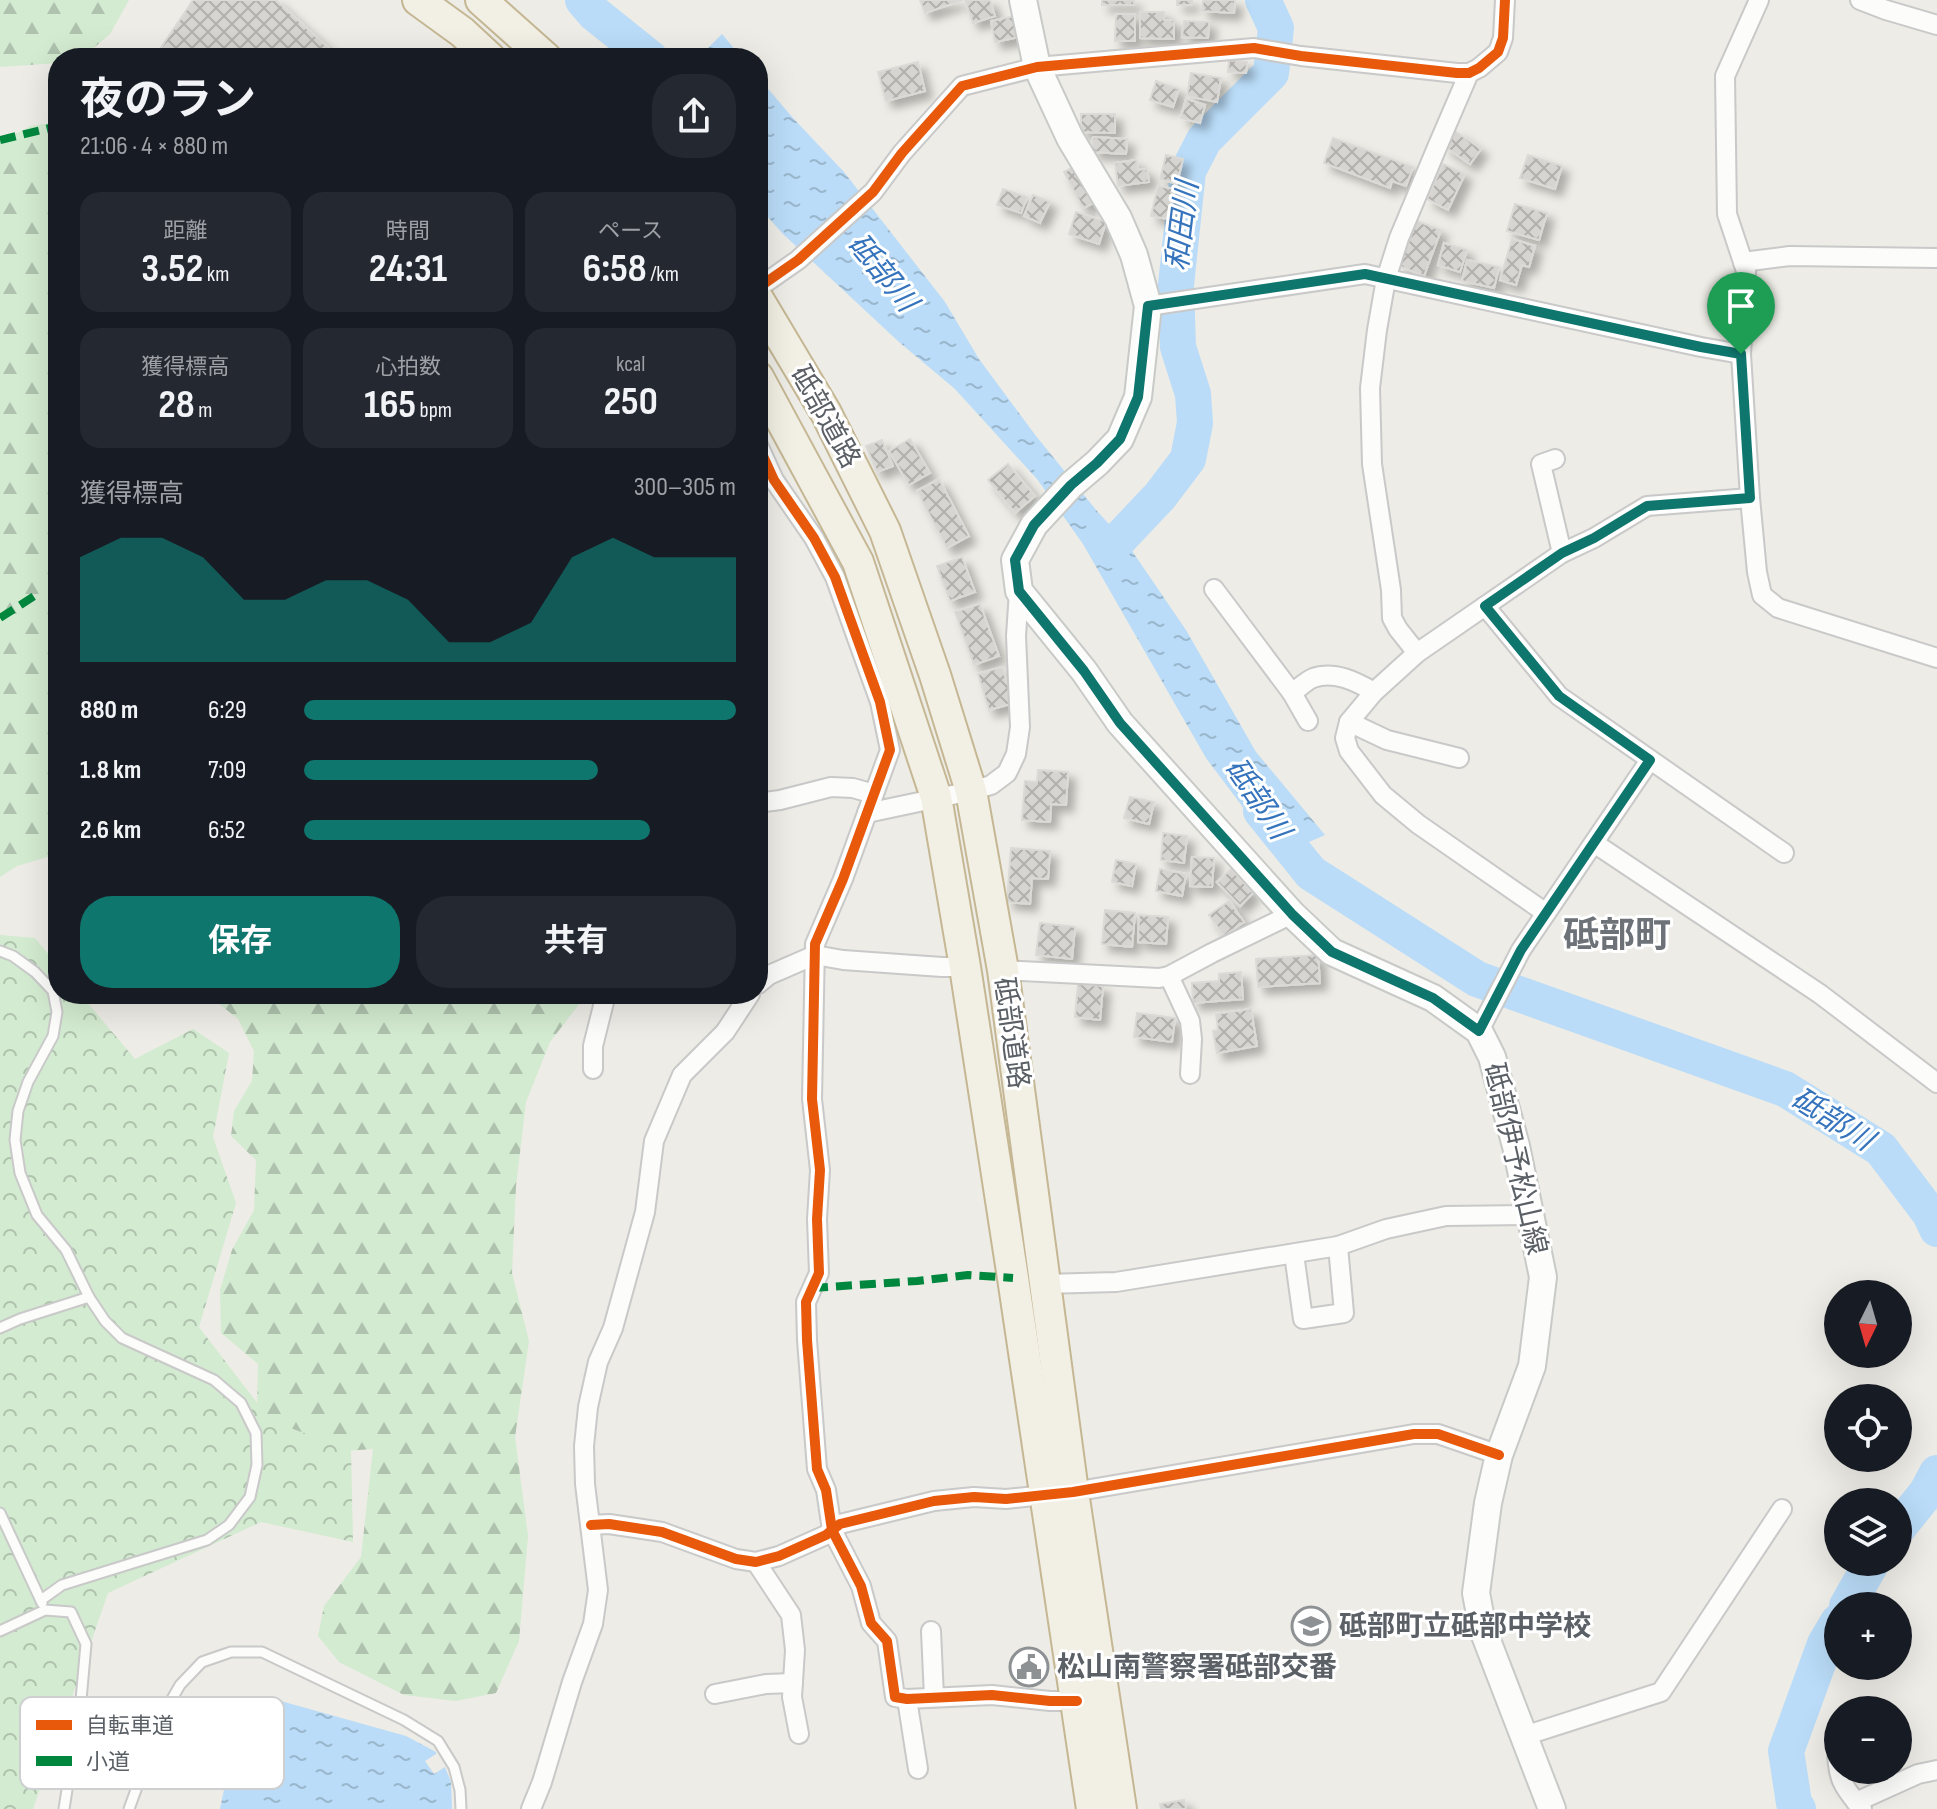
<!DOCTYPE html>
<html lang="ja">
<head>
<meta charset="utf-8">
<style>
  body { margin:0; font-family:"Sofia Sans Condensed","Noto Sans JP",sans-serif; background:#242831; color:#f1f3f6; height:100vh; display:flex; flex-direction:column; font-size:30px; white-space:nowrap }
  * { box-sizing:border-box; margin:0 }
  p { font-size:26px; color:#9ea1a6 }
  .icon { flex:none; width:44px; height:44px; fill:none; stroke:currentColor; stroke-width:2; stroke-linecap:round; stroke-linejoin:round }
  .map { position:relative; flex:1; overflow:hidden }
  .sheet { position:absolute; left:48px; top:48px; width:720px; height:956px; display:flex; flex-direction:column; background:#171b24; border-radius:32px; box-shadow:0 8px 32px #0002 }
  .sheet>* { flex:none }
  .needle { width:52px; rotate:185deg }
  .buttons { position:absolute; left:1824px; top:1280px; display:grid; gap:16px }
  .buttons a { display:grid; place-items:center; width:88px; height:88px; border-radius:50%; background:#171b24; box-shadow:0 8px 32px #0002; font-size:40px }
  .pin { position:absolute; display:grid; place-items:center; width:68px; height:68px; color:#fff; margin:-82px -34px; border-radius:50% 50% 50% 0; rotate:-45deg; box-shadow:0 0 8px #0007 }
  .pin .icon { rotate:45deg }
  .round { display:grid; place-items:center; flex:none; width:84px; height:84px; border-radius:32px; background:#242831 }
  .summary { display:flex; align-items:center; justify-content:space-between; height:136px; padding:0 32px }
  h1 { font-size:44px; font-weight:700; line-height:60px }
  .metrics { display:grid; grid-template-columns:repeat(3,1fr); gap:12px; height:136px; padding:8px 32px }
  .metrics div { display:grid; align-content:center; border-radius:20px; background:#242831; text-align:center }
  .metrics b { font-size:40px; font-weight:700 }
  .metrics small { font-size:22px; font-weight:400 }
  .metrics p { font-size:22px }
  .chart { height:224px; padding:16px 32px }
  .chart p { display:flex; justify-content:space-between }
  .chart svg { width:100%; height:144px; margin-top:8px; fill:#0f766e; opacity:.7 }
  .primary-button { display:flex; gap:16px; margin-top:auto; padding:16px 32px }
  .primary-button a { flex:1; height:92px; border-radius:32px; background:#0f766e; color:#fff; font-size:32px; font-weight:700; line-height:92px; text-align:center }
  .primary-button a+a { background:#242831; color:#f1f3f6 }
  ul { padding:0 32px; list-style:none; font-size:26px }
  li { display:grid; grid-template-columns:128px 96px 1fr; align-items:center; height:60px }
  li i { height:20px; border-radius:10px; background:#0f766e }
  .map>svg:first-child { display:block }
</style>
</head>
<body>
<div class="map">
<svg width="1937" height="1809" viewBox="0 0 1937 1809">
  <defs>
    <pattern id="forest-firs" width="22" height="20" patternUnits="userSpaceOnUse" patternTransform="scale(2)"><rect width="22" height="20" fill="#d3ebd0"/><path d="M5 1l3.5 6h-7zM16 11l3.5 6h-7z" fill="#aec2ad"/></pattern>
    <pattern id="park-crowns" width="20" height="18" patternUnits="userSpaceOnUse" patternTransform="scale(2)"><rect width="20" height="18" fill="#d3ebd0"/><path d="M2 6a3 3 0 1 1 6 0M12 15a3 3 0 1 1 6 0" fill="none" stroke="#aec2ad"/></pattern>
    <pattern id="water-ripples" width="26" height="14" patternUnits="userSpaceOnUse" patternTransform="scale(2)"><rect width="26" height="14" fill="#badcf8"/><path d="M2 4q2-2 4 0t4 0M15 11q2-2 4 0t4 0" fill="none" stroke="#9ab6cd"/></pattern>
    <pattern id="building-cross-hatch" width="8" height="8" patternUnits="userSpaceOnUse" patternTransform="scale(2)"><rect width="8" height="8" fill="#d6d5d1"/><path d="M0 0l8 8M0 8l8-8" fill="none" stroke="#b1b0ad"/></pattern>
    <filter id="shadow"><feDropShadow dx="7" dy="7" stdDeviation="4" flood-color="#0004"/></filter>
  </defs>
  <rect width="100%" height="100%" fill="#edece6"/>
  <!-- forest -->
  <g fill="url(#forest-firs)">
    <polygon points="0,0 129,0 110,34 82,58 58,58 58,63 0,67"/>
    <polygon points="58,122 58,854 17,866 0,877 0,142 31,126"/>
    <path d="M207 994H300L321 1004 350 997 353 994H510C537 1012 555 994 582 994L580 1003 550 1042 526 1102 516 1186 512 1273 529 1341 515 1437 528 1536 519 1641 496 1693 456 1701 404 1695 339 1662 318 1636 324 1606 361 1557 373 1449 328 1452 292 1443 257 1406 258 1364 221 1333 220 1290 232 1250 254 1210 256 1160 231 1136 234 1111 252 1081 254 1051 238 1019Z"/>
  </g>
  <!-- park -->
  <polygon fill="url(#park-crowns)" points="0,935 35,938 58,966 58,994 80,994 135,1059 193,1029 229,1053 213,1137 236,1203 199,1327 271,1421 351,1450 353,1542 261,1522 108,1593 33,1809 0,1809"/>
  <!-- water -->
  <g fill="url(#water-ripples)">
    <polygon points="722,34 742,58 698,58"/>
    <polygon points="758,77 793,118 844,172 945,302 979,359 1036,436 1097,511 1128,545 1186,630 1256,752 1325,835 1279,855 1206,758 1083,544 1037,479 955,389 899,342 783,234 758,206"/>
    <polygon points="270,1698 406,1736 436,1752 436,1754 425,1761 434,1774 445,1767 451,1782 452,1809 220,1809 241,1707"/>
  </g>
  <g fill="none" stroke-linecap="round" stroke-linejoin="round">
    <!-- river -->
    <g stroke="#badcf8" stroke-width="36">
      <polyline points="583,0 595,14 650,58"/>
      <polyline points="1109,550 1160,496 1188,459 1195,423 1193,394 1178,347 1176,285 1188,171 1204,140 1271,73 1276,28 1263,0"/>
      <polyline points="1261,811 1311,873 1477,979 1785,1089 1881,1149 1930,1214 1937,1229"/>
      <polyline points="1898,1528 1927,1492 1937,1473"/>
      <polyline points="1847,1606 1872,1562"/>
      <polyline points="1798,1809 1794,1803 1786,1751 1825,1644 1838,1622"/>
    </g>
  </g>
  <!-- building -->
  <g fill="url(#building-cross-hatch)" stroke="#dcdad6" stroke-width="2" filter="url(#shadow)">
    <polygon points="193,0 276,0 336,55 333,58 154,58"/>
    <polygon points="920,0 963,0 925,13"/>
    <polygon points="965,0 990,0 995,16 973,23"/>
    <rect x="1102" y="0" width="32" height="5"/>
    <rect x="1177" y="0" width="15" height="5"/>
    <polygon points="1203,0 1235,0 1234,13 1202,11"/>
    <polygon points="1140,12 1164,12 1164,20 1174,20 1174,39 1140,38"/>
    <polygon points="1116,14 1135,14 1135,41 1115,41"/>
    <polygon points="1015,16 1019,37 995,42 991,21"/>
    <polygon points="1184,21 1209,22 1208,38 1182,37"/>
    <polygon points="1229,60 1247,62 1246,73 1228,72"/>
    <polygon points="918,62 925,91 886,101 878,72"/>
    <polygon points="1191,73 1221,78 1217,102 1187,96"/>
    <polygon points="1156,81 1179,89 1173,107 1150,100"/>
    <polygon points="1186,99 1205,105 1200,123 1181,118"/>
    <polygon points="1081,114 1115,114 1115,133 1081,132"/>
    <polygon points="1455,131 1481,149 1470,164 1444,146"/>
    <polygon points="1093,137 1127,139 1126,154 1092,152"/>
    <polygon points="1333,138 1413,167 1406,186 1392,181 1390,188 1324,163"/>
    <polygon points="1166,155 1183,159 1177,184 1160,179"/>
    <polygon points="1528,155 1562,166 1555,189 1520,178"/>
    <polygon points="1137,160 1138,170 1147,169 1149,182 1118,186 1115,163"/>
    <polygon points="1079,164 1098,201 1083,208 1064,172"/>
    <polygon points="1443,164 1465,174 1448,210 1427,199"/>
    <polygon points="1158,186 1175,189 1169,219 1151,216"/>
    <polygon points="1003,189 1027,197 1021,213 997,205"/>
    <polygon points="1033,195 1050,202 1040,223 1024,216"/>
    <polygon points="1515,204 1547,213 1539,240 1507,231"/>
    <polygon points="1076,212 1106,222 1099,244 1069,234"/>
    <polygon points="1417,221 1441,230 1424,276 1399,266"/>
    <polygon points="1512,239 1535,246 1529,267 1522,265 1516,285 1500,280"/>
    <polygon points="1444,243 1467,250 1460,272 1438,265"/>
    <polygon points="1467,260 1499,267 1494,288 1462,281"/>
    <polygon points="910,439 930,473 909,485 889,451"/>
    <polygon points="882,440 893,466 877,472 866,446"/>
    <polygon points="1008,464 1035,496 1015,513 988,480"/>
    <polygon points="939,479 969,536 947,548 917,491"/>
    <polygon points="962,557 975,592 950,601 937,566"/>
    <polygon points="980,604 999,656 974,665 955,612"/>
    <polygon points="1002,667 1014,703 989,710 978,674"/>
    <polygon points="1038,770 1068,772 1066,805 1051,804 1050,822 1022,820 1025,781 1037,782"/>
    <polygon points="1130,797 1154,802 1149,824 1124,818"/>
    <polygon points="1163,833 1187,836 1184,863 1161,860"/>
    <polygon points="1011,848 1050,851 1048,879 1032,878 1030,904 1007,902"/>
    <polygon points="1192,857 1214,858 1212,887 1190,886"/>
    <polygon points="1116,860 1136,864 1132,886 1112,882"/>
    <polygon points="1160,869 1186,874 1182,896 1156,891"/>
    <polygon points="1231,869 1253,893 1240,906 1217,882"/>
    <polygon points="1229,901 1244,922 1224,936 1209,915"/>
    <polygon points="1105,910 1135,913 1132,947 1102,944"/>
    <polygon points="1139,915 1168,917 1166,944 1138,942"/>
    <polygon points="1040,923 1075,927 1072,959 1036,955"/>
    <polygon points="1318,955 1320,983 1258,987 1256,959"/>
    <polygon points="1241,972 1243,999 1193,1003 1192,983 1219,981 1219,974"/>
    <polygon points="1078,984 1103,986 1100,1020 1075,1017"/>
    <polygon points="1251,1009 1257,1046 1217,1053 1213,1031 1218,1030 1216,1014"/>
    <polygon points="1137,1013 1175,1018 1172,1042 1134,1037"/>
    <polygon points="1184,1800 1186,1809 1161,1809 1160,1804"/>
  </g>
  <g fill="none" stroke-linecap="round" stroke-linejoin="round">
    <defs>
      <g id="service">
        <polyline points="0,951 13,956 35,972 53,991 57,1012 53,1036 28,1082 18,1111 15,1140 20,1173 37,1215 66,1250 89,1297 105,1321 122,1338 214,1380 241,1403 256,1433 257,1465 250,1497 229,1525 207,1540 62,1585 41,1600"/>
        <polyline points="0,1328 20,1319 89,1297"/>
        <polyline points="0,1513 42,1603"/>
        <polyline points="0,1631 45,1610 71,1612 86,1644 81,1700 64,1809"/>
        <polyline points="129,1809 164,1713 180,1685 202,1662 231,1652 262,1652 404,1720 438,1741 454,1767 460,1790 461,1809"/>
      </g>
      <g id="minor">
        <polyline points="1759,0 1725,76 1727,214 1746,271 1741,354 1750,498 1757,572 1762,595 1778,608 1937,658"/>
        <polyline points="1860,0 1886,10 1937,25"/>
        <polyline points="1743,262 1790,256 1937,258"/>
        <polyline points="758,288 798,260 873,192 902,153 962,86 1037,67 1254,48 1301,56 1457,73 1469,73 1479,68 1498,52 1503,38 1505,0"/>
        <polyline points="1148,306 1365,274 1701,347 1741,354"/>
        <polyline points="758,445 774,480 814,538 835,577 880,702 890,750 843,879 815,944 812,1099 820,1170 817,1219 819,1273 806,1302 807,1340 817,1469 826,1490 832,1530 861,1586 871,1623 887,1641 895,1697 907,1699 992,1695 1050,1701 1077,1701"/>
        <polyline points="1555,459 1541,464 1562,553"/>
        <polyline points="1214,589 1292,693 1308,721"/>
        <polyline points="1485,606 1559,696 1784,853"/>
        <polyline points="1417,653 1398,629 1392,618 1391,590 1372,464 1370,388 1377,330 1386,279 1399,238 1438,145 1469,73"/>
        <path d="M1292 693C1299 688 1306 681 1313 678 1334 670 1357 682 1374 692"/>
        <polyline points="1349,722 1387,740 1459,758"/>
        <polyline points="758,803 780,800 831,787 853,788 874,794"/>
        <polyline points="867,813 971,791 991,785 1007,773 1016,754 1020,727 1016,636 1019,591"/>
        <polyline points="1594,843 1820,994 1937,1083"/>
        <polyline points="1546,913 1418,824 1383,795 1349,751 1345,738 1349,722 1374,692 1417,653 1562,553 1594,538 1647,506 1750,498"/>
        <polyline points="1003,970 1159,978 1169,976 1212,953 1292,914"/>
        <polyline points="1169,976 1190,1021 1192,1039 1190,1074"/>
        <polyline points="758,984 769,975 815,955 843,960 942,967 965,967"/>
        <polyline points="1479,1031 1521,950 1650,760"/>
        <polyline points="593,1069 593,1046 606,994"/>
        <polyline points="1294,1254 1303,1319 1344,1313 1338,1246"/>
        <polyline points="1045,1284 1116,1282 1338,1246 1386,1229 1446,1216 1531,1215"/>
        <polyline points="591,1525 609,1524 662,1532 736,1559 756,1562 779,1556 826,1535 840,1524 934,1501 974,1497 1006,1499 1073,1492 1414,1434 1438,1434 1499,1455"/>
        <polyline points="756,1562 791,1615 795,1650 792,1697 799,1734"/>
        <polyline points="931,1631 934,1697"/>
        <polyline points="715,1694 766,1684 793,1683"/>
        <polyline points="907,1699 918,1769"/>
        <polyline points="1524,1736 1661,1692 1782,1509"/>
        <path d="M1837 1747C1837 1778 1842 1786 1862 1809"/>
        <polyline points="1856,1802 1918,1774 1937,1770"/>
        <polyline points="531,1809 542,1782 572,1682 593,1624 598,1590 585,1484 584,1446 588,1407 598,1362 613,1328 645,1212 654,1141 682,1075 725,1032 750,994"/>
      </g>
      <polyline id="secondary" points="1023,0 1037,67 1070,138 1118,218 1134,255 1148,306 1138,397 1120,439 1097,463 1071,485 1034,525 1015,560 1019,591 1084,671 1120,723 1292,914 1332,952 1433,998 1479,1031 1492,1057 1516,1146 1543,1277 1532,1366 1499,1455 1488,1503 1476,1593 1483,1630 1552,1809"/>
      <g id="trunk">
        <polyline points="418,0 462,32 490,58"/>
        <polyline points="481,0 546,58"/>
        <polyline points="758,299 826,413 885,531 935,675 971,791 1003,970 1073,1492 1121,1809"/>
        <polyline points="758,377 858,562 936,797 965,967 1013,1278 1092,1809"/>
      </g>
    </defs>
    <!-- service casing -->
    <use href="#service" stroke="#c8c9c8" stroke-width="13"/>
    <!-- minor casing -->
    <use href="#minor" stroke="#c8c9c8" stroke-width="22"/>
    <!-- secondary casing -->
    <use href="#secondary" stroke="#c8cac8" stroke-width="30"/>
    <!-- trunk casing -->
    <use href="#trunk" stroke="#c5b793" stroke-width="34"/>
    <!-- service -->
    <use href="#service" stroke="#fcfcfb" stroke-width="9"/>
    <!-- minor -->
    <use href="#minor" stroke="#fcfcfb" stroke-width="18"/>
    <!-- secondary -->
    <use href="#secondary" stroke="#fcfcfb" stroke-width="26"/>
    <!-- trunk -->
    <use href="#trunk" stroke="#f2efe4" stroke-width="30"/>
    <!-- quiet -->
    <g stroke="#00873e" stroke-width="8" stroke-dasharray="16 8" stroke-linecap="butt">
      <polyline points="0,140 58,126"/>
      <polyline points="0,618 39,593"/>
      <polyline points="812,1288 917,1281 968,1275 1013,1278"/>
    </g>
    <defs>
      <g id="cycleway">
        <polyline points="758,288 798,260 873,192 902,153 962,86 1037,67 1254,48 1301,56 1457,73 1469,73 1479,68 1498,52 1503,38 1505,0"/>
        <polyline points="758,445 774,480 814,538 835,577 880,702 890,750 843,879 815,944 812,1099 820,1170 817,1219 819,1273 806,1302 807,1340 817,1469 826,1490 832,1530 861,1586 871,1623 887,1641 895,1697 907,1699 992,1695 1050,1701 1077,1701"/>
        <polyline points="591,1525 609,1524 662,1532 736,1559 756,1562 779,1556 826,1535 840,1524 934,1501 974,1497 1006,1499 1073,1492 1414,1434 1438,1434 1499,1455"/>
      </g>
    </defs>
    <!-- cycleway casing -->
    <use href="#cycleway" stroke="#fff" stroke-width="15"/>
    <!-- cycleway -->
    <use href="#cycleway" stroke="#e8590c" stroke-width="10"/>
  </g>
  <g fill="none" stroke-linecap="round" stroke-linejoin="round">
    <defs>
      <polygon id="route" points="1365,274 1701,347 1741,354 1750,498 1647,506 1594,538 1562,553 1485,606 1559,696 1650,760 1521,950 1479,1031 1433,998 1332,952 1292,914 1120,723 1084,671 1019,591 1015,560 1034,525 1071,485 1097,463 1120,439 1138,397 1148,306"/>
    </defs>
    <!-- route casing -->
    <use href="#route" stroke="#fff" stroke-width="16"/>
    <!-- route -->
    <use href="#route" stroke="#0f766e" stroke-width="10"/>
  </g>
  <!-- icons -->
  <defs>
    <symbol id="school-ring" viewBox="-11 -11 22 22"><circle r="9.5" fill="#fff" stroke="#8e9193" stroke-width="1.5"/><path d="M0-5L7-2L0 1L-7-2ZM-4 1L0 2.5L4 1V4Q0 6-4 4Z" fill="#8e9193"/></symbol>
    <symbol id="civic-ring" viewBox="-11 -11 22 22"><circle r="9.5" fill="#fff" stroke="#8e9193" stroke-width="1.5"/><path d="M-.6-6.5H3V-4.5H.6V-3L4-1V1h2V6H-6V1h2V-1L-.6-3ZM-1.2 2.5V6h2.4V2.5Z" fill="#8e9193"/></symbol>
  </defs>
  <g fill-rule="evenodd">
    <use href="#school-ring" x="1289" y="1604" width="44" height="44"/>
    <use href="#civic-ring" x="1007" y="1645" width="44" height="44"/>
  </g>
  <g text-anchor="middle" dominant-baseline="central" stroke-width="6" stroke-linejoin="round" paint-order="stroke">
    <!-- street labels -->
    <g font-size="28" fill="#5b6066" stroke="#fff">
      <text transform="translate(825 417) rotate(61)">砥部道路</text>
      <text transform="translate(1011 1033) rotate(82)">砥部道路</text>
      <text transform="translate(1515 1159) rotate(77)">砥部伊予松山線</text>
    </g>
    <!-- poi labels -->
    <g font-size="28" font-weight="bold" fill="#5b6066" stroke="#fff" text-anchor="start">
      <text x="1339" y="1626">砥部町立砥部中学校</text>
      <text x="1057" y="1667">松山南警察署砥部交番</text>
    </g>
    <!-- water labels -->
    <g font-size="30" font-style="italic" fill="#3574bd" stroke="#fff">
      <text transform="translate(1183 226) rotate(-83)">和田川</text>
      <text transform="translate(882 273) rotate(51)">砥部川</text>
      <text transform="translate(1257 799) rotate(56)">砥部川</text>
      <text transform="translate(1832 1120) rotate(32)">砥部川</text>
    </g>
    <!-- district labels -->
    <g font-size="36" font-weight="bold" fill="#6c7278" stroke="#fff">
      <text x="1617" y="936">砥部町</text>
    </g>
  </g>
  <!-- legend -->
  <rect x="20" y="1697" width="264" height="92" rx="12" fill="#fff" stroke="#cecfd1" stroke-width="2"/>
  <rect x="36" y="1720" width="36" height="10" fill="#e8590c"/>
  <rect x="36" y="1756" width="36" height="10" fill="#00873e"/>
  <g font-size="22" fill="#5b6066">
    <text x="86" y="1733">自転車道</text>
    <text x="86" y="1769">小道</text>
  </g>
</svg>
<div class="buttons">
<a><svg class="needle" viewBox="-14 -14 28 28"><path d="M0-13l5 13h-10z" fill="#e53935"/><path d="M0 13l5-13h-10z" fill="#9ea1a6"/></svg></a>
<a><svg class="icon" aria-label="locate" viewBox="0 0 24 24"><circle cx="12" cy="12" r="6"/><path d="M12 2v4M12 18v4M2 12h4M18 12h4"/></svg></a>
<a><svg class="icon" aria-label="layers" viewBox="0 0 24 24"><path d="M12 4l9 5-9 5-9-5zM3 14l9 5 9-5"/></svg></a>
<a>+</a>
<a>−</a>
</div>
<div class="pin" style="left:1741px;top:354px;background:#1e9e55"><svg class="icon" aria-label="arrive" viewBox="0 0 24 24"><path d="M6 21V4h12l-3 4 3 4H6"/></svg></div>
<section class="sheet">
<div class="summary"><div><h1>夜のラン</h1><p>21:06 · 4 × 880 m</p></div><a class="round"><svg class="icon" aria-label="share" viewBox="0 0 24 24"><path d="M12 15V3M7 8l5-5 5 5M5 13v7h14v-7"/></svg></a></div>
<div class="metrics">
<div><p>距離</p><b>3.52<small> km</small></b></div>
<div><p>時間</p><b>24:31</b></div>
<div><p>ペース</p><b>6:58<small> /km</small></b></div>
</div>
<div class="metrics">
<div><p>獲得標高</p><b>28<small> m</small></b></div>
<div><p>心拍数</p><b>165<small> bpm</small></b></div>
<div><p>kcal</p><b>250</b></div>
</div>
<div class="chart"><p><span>獲得標高</span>300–305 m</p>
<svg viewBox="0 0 160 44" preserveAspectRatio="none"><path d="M0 44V12L10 6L20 6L30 12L40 25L50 25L60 19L70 19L80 25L90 38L100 38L110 32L120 12L130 6L140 12L150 12L160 12V44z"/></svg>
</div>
<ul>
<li><b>880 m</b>6:29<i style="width:100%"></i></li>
<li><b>1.8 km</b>7:09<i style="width:68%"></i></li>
<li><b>2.6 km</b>6:52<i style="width:80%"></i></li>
</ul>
<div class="primary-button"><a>保存</a><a>共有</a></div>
</section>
</div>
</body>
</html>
